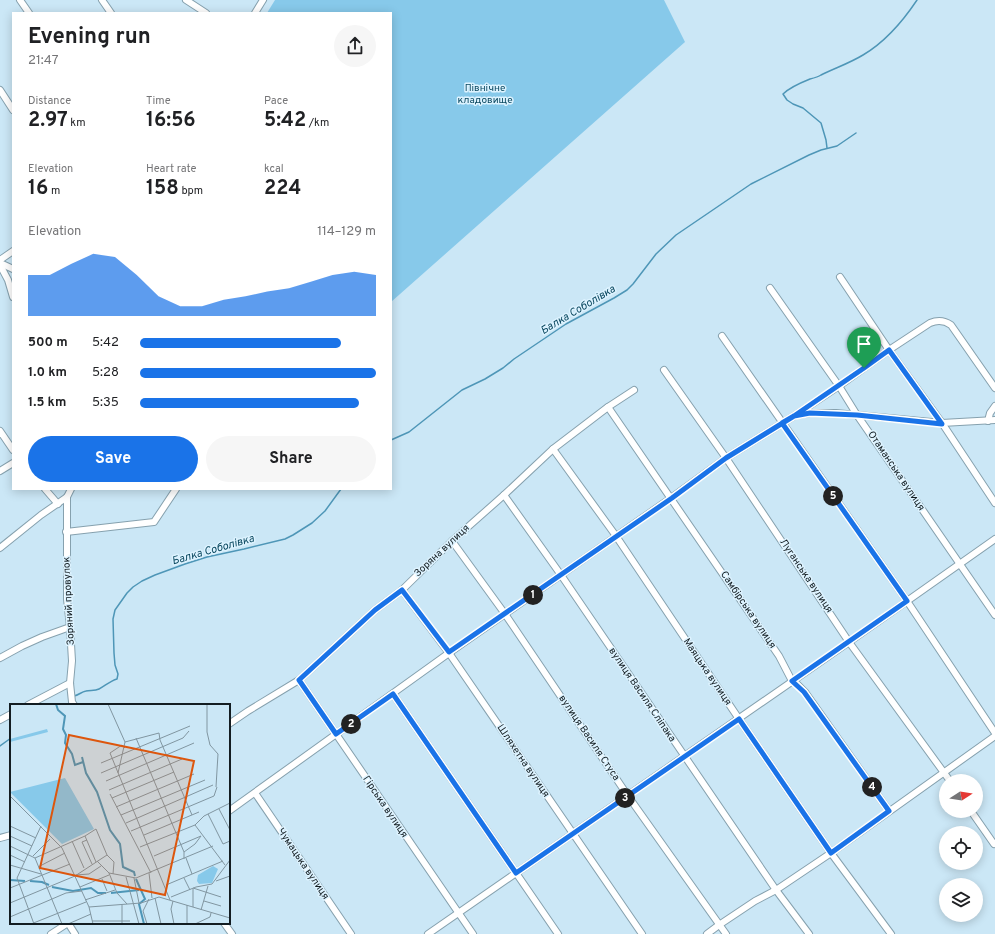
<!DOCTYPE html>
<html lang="en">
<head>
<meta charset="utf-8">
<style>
  body { margin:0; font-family:Overpass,sans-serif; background:#f6f6f6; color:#202124; height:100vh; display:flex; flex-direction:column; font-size:15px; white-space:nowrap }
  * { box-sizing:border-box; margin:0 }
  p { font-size:13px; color:#757577 }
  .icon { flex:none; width:22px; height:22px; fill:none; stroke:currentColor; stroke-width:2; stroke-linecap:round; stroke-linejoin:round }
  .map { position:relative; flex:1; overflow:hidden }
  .side { position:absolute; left:12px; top:12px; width:380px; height:478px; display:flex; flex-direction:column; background:#fff; border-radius:0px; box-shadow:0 2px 10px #0003 }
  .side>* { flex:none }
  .needle { width:26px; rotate:78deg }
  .controls { position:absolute; left:939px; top:774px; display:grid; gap:8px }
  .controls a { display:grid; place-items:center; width:44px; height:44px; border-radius:50%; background:#fff; box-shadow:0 2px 10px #0003; font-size:20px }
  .pin { position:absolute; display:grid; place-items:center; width:34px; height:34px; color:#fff; margin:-41px -17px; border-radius:50% 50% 50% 0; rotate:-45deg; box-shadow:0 0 4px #0007 }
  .pin .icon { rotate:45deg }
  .km { position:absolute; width:20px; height:20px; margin:-10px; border-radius:50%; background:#222; color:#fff; font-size:11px; line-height:20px; text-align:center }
  .round { display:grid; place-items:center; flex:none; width:42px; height:42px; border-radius:21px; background:#f6f6f6 }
  .overview { display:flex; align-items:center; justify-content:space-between; height:68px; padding:0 16px }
  h1 { font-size:22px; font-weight:700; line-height:30px }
  .stats { display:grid; grid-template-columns:repeat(3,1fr); gap:6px; height:68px; padding:4px 16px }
  .stats div { display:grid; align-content:center }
  .stats b { font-size:20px; font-weight:700 }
  .stats small { font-size:11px; font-weight:400 }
  .stats p { font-size:11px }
  .chart { height:112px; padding:8px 16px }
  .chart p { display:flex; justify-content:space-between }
  .chart svg { width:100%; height:72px; margin-top:4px; fill:#1a73e8; opacity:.7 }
  .action { display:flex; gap:8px; margin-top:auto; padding:8px 16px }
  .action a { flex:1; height:46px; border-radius:24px; background:#1a73e8; color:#fff; font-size:16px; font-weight:700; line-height:46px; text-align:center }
  .action a+a { background:#f6f6f6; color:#202124 }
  ul { padding:0 16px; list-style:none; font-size:13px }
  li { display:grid; grid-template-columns:64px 48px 1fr; align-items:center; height:30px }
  li i { height:10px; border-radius:5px; background:#1a73e8 }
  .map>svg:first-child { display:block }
</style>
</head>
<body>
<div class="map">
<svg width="995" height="934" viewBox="0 0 995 934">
  <rect width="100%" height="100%" fill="#cbe7f6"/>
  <!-- green -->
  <polygon fill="#87c9ea" points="275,0 664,0 685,42 391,302 391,13 267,13"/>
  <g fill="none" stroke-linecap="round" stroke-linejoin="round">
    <!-- stream -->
    <g stroke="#4e96b7" stroke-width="1.5">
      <path d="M827 148 826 140 821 123 803 108 793 104 787 100 783 94C790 87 800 83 810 79 814 78 818 77 821 75 835 68 850 63 863 55 885 42 903 21 917 0"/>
      <polyline points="391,440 409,432 462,390 485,379 503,368 514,359 566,324 614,298 627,290 633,284 656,254 676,235 751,184 809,155 821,150 837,146 856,133"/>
      <path d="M74 696C79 695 81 692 86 691 90 690 95 691 99 689 105 686 110 681 117 679L118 674 115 665 114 653 113 619 115 610 127 593 133 587 142 581 155 575 185 564 207 557 244 549 285 539 293 535 312 523 325 511 341 489"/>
      <polyline points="0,746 11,738"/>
    </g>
    <defs>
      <g id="minor">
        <polyline points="20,0 29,13"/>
        <polyline points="102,0 111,13"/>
        <polyline points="186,0 206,13"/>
        <polyline points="255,13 263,0"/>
        <polyline points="0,90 13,110"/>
        <polyline points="0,260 13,251"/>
        <polyline points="0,263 13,269"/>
        <polyline points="0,265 8,280 13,297"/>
        <polyline points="840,277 889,350 942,423 995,503"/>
        <polyline points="770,288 839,386 857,415 995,615"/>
        <polyline points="722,336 907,601 995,733"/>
        <polyline points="664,370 726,458 849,642 950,781"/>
        <polyline points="608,407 779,656 792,681 798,685 805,692 889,811"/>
        <polyline points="797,415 810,413 836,413 942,423 995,420"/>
        <polyline points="988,421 990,413 995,406"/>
        <polyline points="0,431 13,450"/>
        <polyline points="553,449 616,536 739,719 831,853 891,934"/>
        <polyline points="0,471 13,463"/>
        <polyline points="45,489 58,504"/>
        <polyline points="504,495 561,575 776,890 809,934"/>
        <polyline points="67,497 67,599 70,627 72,661 70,683 72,702 74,705"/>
        <polyline points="66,532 154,522 176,489"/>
        <polyline points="452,541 505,614 628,796 726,934"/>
        <polyline points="0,548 41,515 67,497 71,489"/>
        <polyline points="402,590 449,653 642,934"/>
        <polyline points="0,658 22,646 42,637 70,627"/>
        <polyline points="299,680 473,934"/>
        <polyline points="393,694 558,934"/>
        <polyline points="28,705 70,683"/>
        <polyline points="0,720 11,714"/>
        <polyline points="229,724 248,711 299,680 375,610 402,590 452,541 504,495 553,449 608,407 634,390"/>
        <polyline points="255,793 351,934"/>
        <path d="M229 811 449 653 671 498 726 458 794 416 839 386 889 350 930 323C937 320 944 320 951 325L995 388"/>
        <polyline points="971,811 994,844"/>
        <polyline points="0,838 11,835"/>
        <polyline points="68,923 75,934"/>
        <polyline points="224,923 232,934"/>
        <polyline points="51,934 68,923"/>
        <polyline points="428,934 849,642 995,539"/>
        <polyline points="707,934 719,925 755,901 776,890 831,853 995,736"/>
      </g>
    </defs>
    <!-- minor casing -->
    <use href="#minor" stroke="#86a1ae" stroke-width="8"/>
    <!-- minor -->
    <use href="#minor" stroke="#fff" stroke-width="6"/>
  </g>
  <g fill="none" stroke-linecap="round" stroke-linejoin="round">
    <defs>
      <polyline id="route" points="864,368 794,416 726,458 672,498 449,652 402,590 375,610 299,680 336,734 393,694 516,873 739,719 831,853 889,811 804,692 792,681 907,601 782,423 794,416 810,413 857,415 942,424 889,350 864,368"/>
    </defs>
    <!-- route casing -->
    <use href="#route" stroke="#fff" stroke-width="8"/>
    <!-- route -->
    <use href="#route" stroke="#1a73e8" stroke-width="5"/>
  </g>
  <g text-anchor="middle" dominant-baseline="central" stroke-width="3" stroke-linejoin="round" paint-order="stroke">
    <!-- park labels -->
    <g font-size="10" fill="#0a4860" stroke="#ddf3ff">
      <text x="485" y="88">Північне<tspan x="485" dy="12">кладовище</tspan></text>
    </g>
    <!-- street labels -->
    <g font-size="10" fill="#131d22" stroke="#ddf3ff">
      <text transform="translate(896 471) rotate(56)">Отаманська вулиця</text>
      <text transform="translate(442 551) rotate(-43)">Зоряна вулиця</text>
      <text transform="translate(806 576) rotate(56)">Луганська вулиця</text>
      <text transform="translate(69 601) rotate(-93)">Зоряний провулок</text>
      <text transform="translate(748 610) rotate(56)">Самбірська вулиця</text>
      <text transform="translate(707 672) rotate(56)">Маяцька вулиця</text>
      <text transform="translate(642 695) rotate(56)">вулиця Василя Сліпака</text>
      <text transform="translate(589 738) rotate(56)">вулиця Василя Стуса</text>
      <text transform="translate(523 761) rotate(56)">Шляхетна вулиця</text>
      <text transform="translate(385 807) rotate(56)">Гірська вулиця</text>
      <text transform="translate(303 864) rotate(56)">Чумацька вулиця</text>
    </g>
    <!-- water labels -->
    <g font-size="11" font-style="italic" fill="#08465e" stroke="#ddf3ff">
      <text transform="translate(578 310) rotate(-31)">Балка Соболівка</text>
      <text transform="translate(213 550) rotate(-16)">Балка Соболівка</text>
    </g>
  </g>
  <!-- overview -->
  <g transform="translate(10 704)">
    <rect width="220" height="220" fill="#cbe7f6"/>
    <path d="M37 25 38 28 0 38V35ZM55 74 84 125 52 140 0 88ZM203 162 208 165 202 179 189 180 187 177 188 171Z" fill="#87c9ea"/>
    <path fill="none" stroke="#4e96b7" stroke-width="2" d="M46 0 48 6 55 12 53 25 56 31 55 39 62 50 65 61 73 58M72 53 76 69 87 88 100 126 110 140 113 163 124 168 125 172M126 175 135 195 129 200 134 220M0 176 15 177M20 177 32 178 39 181M42 183 63 187 81 184 88 189H96M101 189 129 186"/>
    <path fill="none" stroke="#8196a1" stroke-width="1" d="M98 0 115 38M197 0V28L200 41 208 50 206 83M126 34 174 148V155M115 38 149 29 150 36 182 111M115 44 112 41 100 49 160 196M91 59 180 22M91 69 173 34 179 27M108 69 115 38M96 77 184 39M99 86 172 55M100 90 141 169M0 92 52 144 79 203 83 220M102 94 164 68M106 103 184 70M209 105 220 126M198 110 213 140 220 137M111 111 195 76M116 119 203 81M185 121 215 161M0 122 26 134M121 127 204 92 207 83M134 131 189 108M0 132 22 142M77 136 72 138 82 160M62 137 74 164M0 142 25 154 52 220M130 143 185 121 194 112 220 99M174 148 185 140 191 132M0 151 15 158M23 152 40 135M144 152 191 132M25 154 75 132M176 154 182 170M87 157 99 169 107 189 117 200M86 158 75 132 86 125 97 151 104 158 103 170M0 161 31 170M28 163 55 149M99 169 126 174 203 142M139 169 142 194M66 171 79 170 91 162M116 173 129 220M124 174 129 199M174 174 180 186M92 175 97 187M206 177 220 172M156 181 213 157M70 183 99 171M0 184 60 160M183 184 211 193M183 185V203M161 193 186 183 202 180 220 156M145 194 151 220M75 196 105 186M163 197 161 205 164 220M194 197 211 202M0 199 65 172 97 151M177 201V220M79 203 131 199 149 193 220 214M191 206 198 182M0 213 56 189 72 187M82 217H120M21 220 76 198M24 220 7 174 31 122M58 220 81 210M112 220V201M137 220 133 207 139 195M185 220 200 213 201 209"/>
    <path fill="#dd560d" fill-opacity="0.15" stroke="#dd560d" stroke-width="2" d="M59 31 184 57 155 191 30 164Z"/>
    <rect width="220" height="220" fill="none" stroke="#131d22" stroke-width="2"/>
  </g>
</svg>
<div class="controls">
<a><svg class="needle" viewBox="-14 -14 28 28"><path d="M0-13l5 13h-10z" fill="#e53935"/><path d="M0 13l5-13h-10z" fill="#757577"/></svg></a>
<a><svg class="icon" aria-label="locate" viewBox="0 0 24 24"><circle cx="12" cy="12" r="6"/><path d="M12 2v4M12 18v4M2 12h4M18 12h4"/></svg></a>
<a><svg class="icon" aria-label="layers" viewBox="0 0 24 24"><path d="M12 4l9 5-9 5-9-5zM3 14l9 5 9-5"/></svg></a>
</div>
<div class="pin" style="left:864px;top:368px;background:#1e9e55"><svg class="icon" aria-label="arrive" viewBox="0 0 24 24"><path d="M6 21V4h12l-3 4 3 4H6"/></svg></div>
<b class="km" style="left:533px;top:595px">1</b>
<b class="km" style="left:351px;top:724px">2</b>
<b class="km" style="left:625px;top:798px">3</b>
<b class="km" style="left:872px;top:787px">4</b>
<b class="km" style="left:833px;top:496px">5</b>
<section class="side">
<div class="overview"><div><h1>Evening run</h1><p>21:47</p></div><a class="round"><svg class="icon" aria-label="share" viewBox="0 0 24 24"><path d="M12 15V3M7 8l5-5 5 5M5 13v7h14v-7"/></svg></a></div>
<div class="stats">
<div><p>Distance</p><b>2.97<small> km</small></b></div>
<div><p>Time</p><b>16:56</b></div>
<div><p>Pace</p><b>5:42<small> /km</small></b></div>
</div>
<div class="stats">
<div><p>Elevation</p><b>16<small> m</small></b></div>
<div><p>Heart rate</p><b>158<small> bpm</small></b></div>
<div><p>kcal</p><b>224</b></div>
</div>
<div class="chart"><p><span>Elevation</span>114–129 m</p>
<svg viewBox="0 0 160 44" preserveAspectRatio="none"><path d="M0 44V19L10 19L20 12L30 6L40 8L50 19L60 32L70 38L80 38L90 34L100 32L110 29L120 27L130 23L140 19L150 17L160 19V44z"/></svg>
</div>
<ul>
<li><b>500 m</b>5:42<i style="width:85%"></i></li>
<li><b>1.0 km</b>5:28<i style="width:100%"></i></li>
<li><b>1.5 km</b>5:35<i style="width:93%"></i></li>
</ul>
<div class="action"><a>Save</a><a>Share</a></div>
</section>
</div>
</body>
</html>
